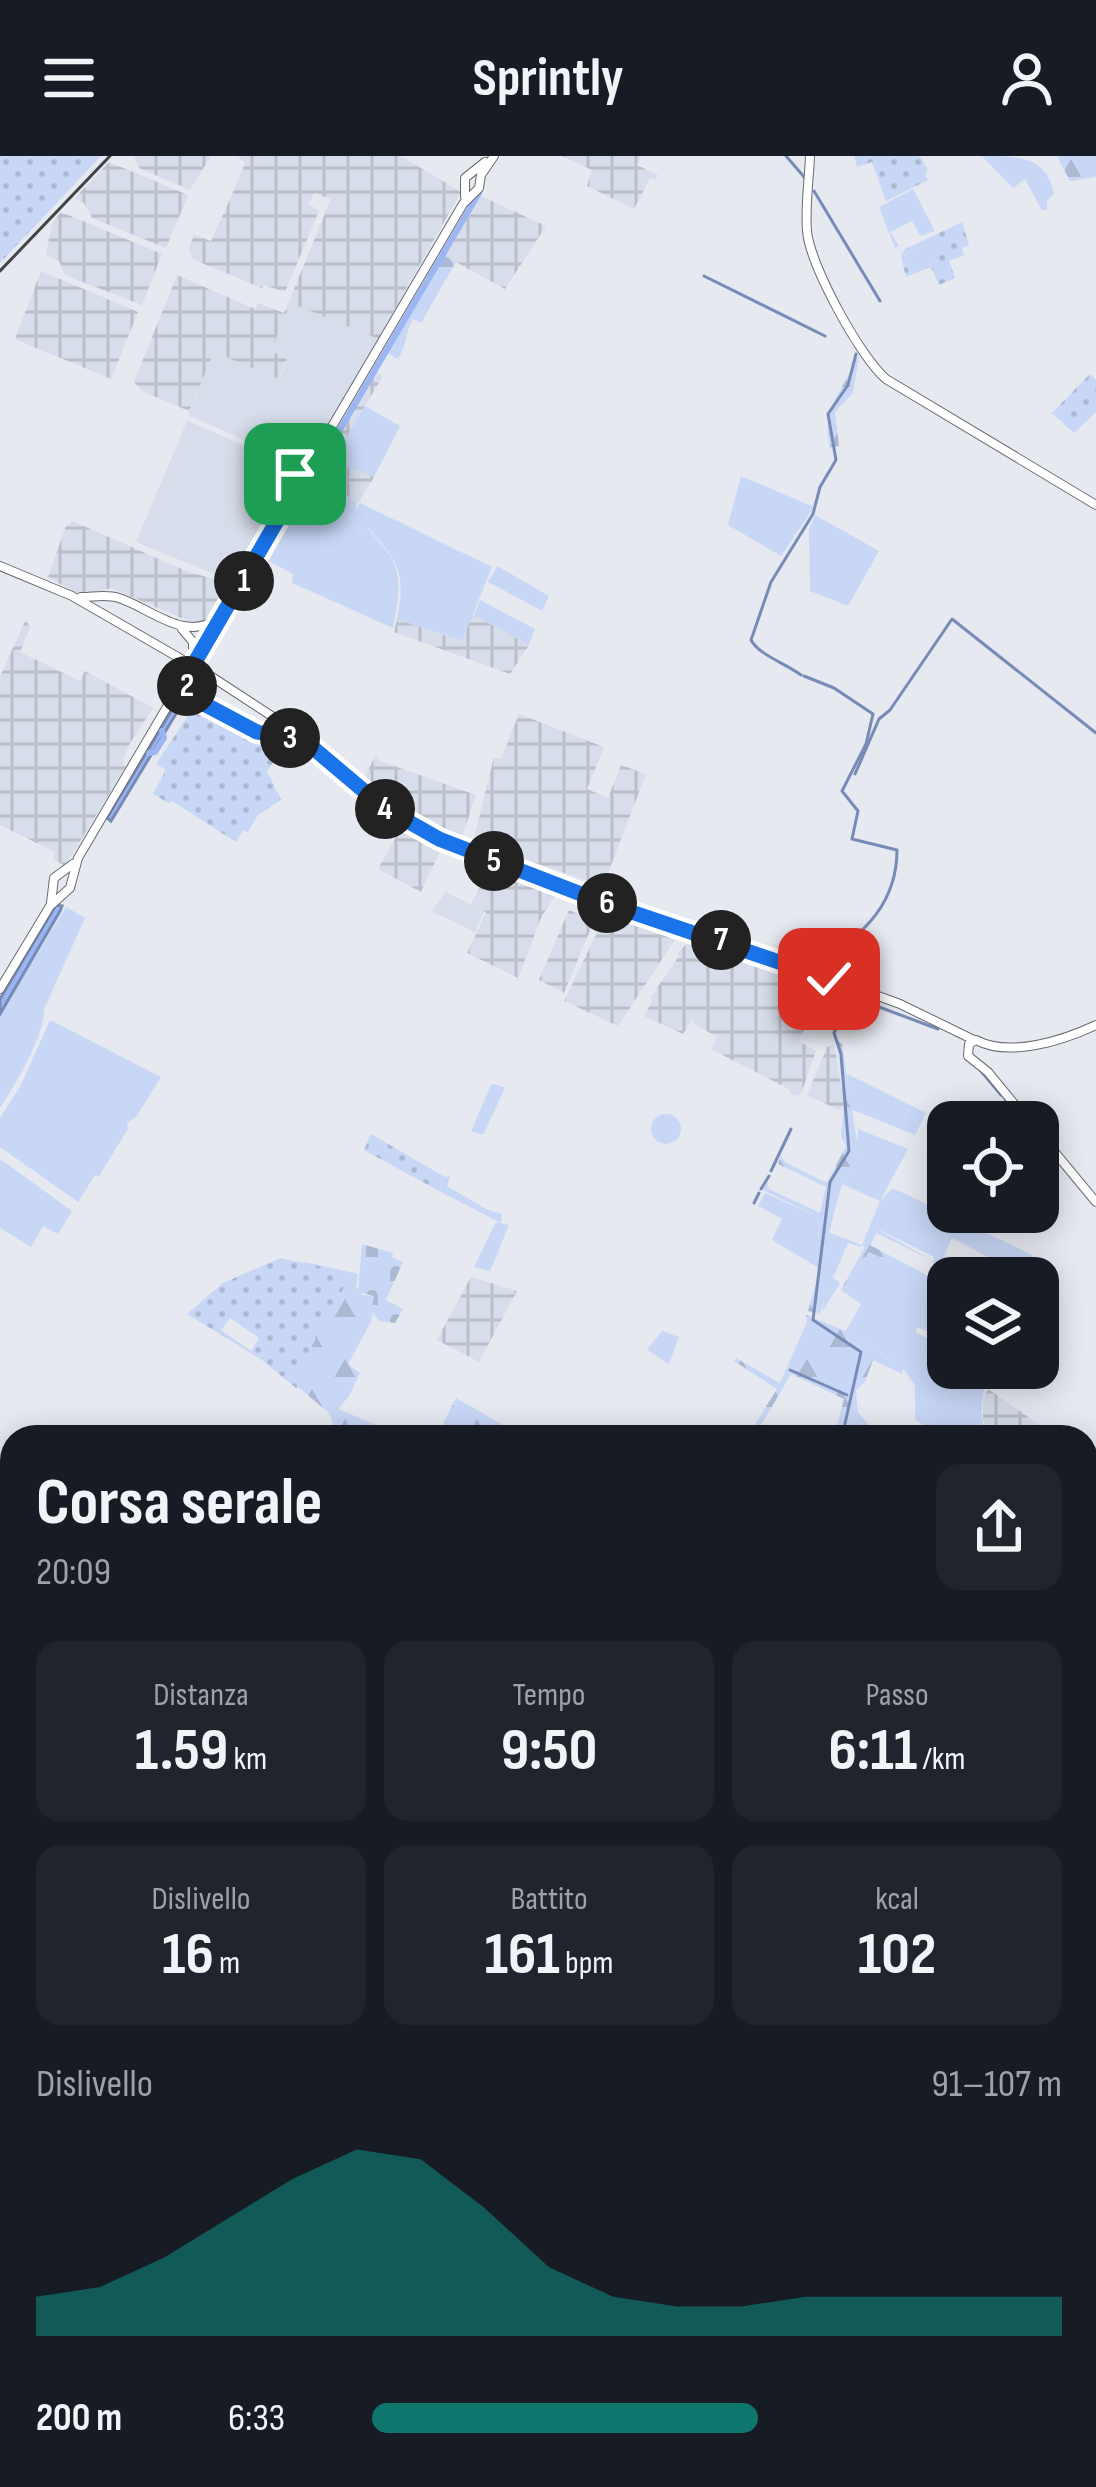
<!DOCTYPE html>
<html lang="it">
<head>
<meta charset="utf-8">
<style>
  body { margin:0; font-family:"Sofia Sans Condensed",sans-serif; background:#20242c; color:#f1f3f6; height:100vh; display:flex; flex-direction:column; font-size:45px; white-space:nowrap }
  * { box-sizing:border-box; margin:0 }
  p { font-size:39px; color:#9ea1a6 }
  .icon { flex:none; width:66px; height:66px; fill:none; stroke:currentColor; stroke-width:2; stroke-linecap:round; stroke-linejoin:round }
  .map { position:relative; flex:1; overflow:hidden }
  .side { position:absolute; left:0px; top:1269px; width:1098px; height:1062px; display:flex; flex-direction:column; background:#171b24; border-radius:36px 36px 0 0; box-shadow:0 6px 30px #0003 }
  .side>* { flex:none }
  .buttons { position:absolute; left:927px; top:945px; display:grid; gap:24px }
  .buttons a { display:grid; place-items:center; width:132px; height:132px; border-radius:24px; background:#171b24; box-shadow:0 6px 30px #0003; font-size:60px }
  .pin { position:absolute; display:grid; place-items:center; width:102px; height:102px; color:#fff; margin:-51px; border-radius:24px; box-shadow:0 6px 18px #0006 }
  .km { position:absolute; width:60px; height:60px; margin:-30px; border-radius:50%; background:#222; color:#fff; font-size:33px; line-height:60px; text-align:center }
  .round { display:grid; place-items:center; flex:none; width:126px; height:126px; border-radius:24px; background:#20242c }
  .summary { display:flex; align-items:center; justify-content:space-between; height:204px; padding:0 36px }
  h1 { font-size:66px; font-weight:700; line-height:90px }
  .stats { display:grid; grid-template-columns:repeat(3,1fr); gap:18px; height:204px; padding:12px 36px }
  .stats div { display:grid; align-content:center; border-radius:24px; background:#20242c; text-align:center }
  .stats b { font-size:60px; font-weight:700 }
  .stats small { font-size:33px; font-weight:400 }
  .stats p { font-size:33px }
  .chart { height:336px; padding:24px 36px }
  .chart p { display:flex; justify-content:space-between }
  .chart svg { width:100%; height:216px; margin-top:12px; fill:#0f766e; opacity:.7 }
  ul { padding:0 36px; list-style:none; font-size:39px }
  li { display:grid; grid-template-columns:192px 144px 1fr; align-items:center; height:90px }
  li i { height:30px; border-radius:15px; background:#0f766e }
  header { display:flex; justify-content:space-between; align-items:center; height:156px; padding:0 36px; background:#171b24; font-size:54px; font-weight:700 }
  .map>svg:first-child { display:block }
</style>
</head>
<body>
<header><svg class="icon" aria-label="menu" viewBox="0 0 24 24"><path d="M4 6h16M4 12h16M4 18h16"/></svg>Sprintly<svg class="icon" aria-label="person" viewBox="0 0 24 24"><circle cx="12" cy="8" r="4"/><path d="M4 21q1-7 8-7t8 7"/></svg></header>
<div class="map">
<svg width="1096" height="2331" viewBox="0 0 1096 2331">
  <defs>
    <pattern id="industrial-grid" width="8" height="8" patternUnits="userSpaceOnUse" patternTransform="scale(3)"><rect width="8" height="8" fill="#d7ddea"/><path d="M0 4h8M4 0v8" fill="none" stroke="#b9bec9"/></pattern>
    <pattern id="forest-firs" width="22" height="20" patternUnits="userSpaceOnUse" patternTransform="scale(3)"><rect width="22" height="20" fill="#c8d7f6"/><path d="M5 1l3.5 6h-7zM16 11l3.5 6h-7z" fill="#acb9d3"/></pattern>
    <pattern id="cemetery-stones" width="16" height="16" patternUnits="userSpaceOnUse" patternTransform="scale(3)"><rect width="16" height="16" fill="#c8d7f6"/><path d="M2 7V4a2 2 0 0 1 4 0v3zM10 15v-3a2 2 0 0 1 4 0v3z" fill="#acb9d3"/></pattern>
    <pattern id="park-dots" width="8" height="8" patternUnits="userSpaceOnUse" patternTransform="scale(3)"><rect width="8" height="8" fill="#c8d7f6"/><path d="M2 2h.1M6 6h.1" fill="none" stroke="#acb9d3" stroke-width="1.8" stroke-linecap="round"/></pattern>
  </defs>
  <rect width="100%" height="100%" fill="#e6e9f0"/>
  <!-- built -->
  <g fill="#d7ddea">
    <polygon points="291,147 378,183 320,284 308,302 294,306 188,259 214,196 280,223 288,203 271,195"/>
    <polygon points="187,265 267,299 286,314 286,337 242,410 218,410 214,418 136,386"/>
    <polygon points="446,736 484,755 475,776 431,755"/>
  </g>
  <!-- industrial -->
  <g fill="url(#industrial-grid)">
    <polygon points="134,0 211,0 190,34 139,12"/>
    <polygon points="237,0 401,0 461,36 378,183 291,147 271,195 287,203 279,223 214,196 189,255 142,235 134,226 177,119 255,153 258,147 284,157 331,43 314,37 309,48 319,55 285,136 264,129 262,132 192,103 189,92 194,79 211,85 231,41 245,7"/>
    <polygon points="562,0 641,0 637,9 658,19 655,24 650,22 634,53 587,30 592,14"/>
    <polygon points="109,6 188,39 166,92 92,62 84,47 74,43"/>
    <polygon points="481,40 546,70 505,133 445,100"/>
    <polygon points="61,56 162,98 142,149 65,119 59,105 46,99 52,67"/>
    <polygon points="41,115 138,156 111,223 15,183"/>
    <polygon points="376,216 383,220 343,287 341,302 350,314 362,314 374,321 359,346 315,323"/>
    <polygon points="72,365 184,414 234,430 215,458 203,466 193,467 111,432 89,438 74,436 48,421 66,370"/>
    <polygon points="472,458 529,489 510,518 394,476 397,463 461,485"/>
    <polygon points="26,463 30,472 20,496 80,525 85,515 153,552 130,587 122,607 126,610 65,710 53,703 55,696 0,669 0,521"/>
    <polygon points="519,558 604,591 587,633 608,642 621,609 646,618 603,730 473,686 494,601 501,603"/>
    <polygon points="375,600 380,605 476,639 462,681 394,652 365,630 364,623"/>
    <polygon points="402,670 409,681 441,693 421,736 378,713"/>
    <polygon points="499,715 556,738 541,762 518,822 467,797 486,756 471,748 487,717 496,721"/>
    <polygon points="569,754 594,765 564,837 539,824"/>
    <polygon points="608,754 680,776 618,870 564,845"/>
    <polygon points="693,782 819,830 821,844 798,885 816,895 801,938 794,940 787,932 711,893 717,881 693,867 693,862 683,878 644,860 653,844 650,842 679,800 678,796"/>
    <polygon points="834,888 844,947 841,955 807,939 827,891"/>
    <polygon points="471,1121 517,1135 479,1206 437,1184"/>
    <polygon points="988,1233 1057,1281 995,1281 983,1266 983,1244"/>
    <polygon points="1086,1301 1096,1308 1096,1413 1086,1397"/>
  </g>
  <!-- green -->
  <g fill="#c8d7f6">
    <path d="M982 0C1017 0 1047 0 1054 38L1047 45V55L1041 53 1025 23 1013 32Z"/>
    <polygon points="913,33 935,75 920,80 912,65 890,76 899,90 895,92 879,51"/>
    <polygon points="932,86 940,104 910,118 902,100"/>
    <polygon points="365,250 400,270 374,321 362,315 350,314 341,302 343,287"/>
    <polygon points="741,320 814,351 781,400 728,369"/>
    <path d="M315 323 357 346 355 355 360 347 492 411 462 485 397 463C407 416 397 403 366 370 372 379 384 390 391 401 404 424 397 448 393 472L292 427 293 418 269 405Z"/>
    <polygon points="815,359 879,395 848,450 810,435 809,374"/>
    <polygon points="497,410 549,440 542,455 488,426"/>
    <polygon points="480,444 535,473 529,489 474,459"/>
    <path d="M66 751 85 762 44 853C45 879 15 929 0 952V858Z"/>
    <polygon points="50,864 161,921 136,961 127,967 128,973 99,1020 95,1019 78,1046 0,991 0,962 21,929"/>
    <polygon points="847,918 926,957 915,979 851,953"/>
    <polygon points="495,928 505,932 483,979 471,975 491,929"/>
    <circle cx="666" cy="973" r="15"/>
    <polygon points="858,973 908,993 880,1045 842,1028 856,1006"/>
    <polygon points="0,1003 72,1055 58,1078 43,1070 31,1091 0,1072"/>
    <path d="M897 1034 1032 1099 1025 1122H1011L1013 1114 952 1082 944 1100 987 1122H948V1186L918 1171 915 1176 948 1193V1212L989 1214C982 1238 978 1256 986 1281H939L915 1263V1229L901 1210 907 1190 896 1207 846 1175 861 1148 841 1134 869 1096 930 1124 934 1101 878 1073Z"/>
    <polygon points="765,1037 819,1061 817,1111 772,1084 782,1063 758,1050"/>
    <polygon points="496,1066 509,1069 490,1115 474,1111"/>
    <polygon points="833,1078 862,1089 861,1091 848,1087 833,1122 840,1127 822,1156"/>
    <polygon points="662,1175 679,1181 669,1208 647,1194"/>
    <path d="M12 1323V1393L10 1397C0 1373 0 1348 12 1323Z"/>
    <polygon points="0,1577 12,1584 9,1732 12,1744 0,1743"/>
    <polygon points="12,1901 12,1956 0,1976 0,1903"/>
  </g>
  <!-- forest -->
  <g fill="url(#forest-firs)">
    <polygon points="1057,0 1096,0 1096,21 1070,25"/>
    <path d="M445 100 456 106 421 167 413 163C405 177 407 189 398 203L387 197Z"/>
    <path d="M859 201 853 237 835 256 839 290 830 292C821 245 842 243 855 202Z"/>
    <polygon points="837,884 842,888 858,993 856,1006 842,1028 829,1076 833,1078 827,1130 820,1158 808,1155 820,1113 817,1111 819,1061 763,1034 767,1026 769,1033 820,1057 826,1031 778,1008 781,1000 785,1006 827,1027 846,990 841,980 844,946"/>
    <polygon points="450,1020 447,1030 486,1053 502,1058 501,1067 437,1034 445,1021"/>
    <polygon points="892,1033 897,1034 879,1074 935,1106 876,1077 870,1089 932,1122 930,1125 869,1096 841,1134 865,1091 862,1089 880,1045"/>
    <polygon points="305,1106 358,1118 356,1131 362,1139 375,1140 371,1166 348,1208 360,1217 349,1240 338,1253 391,1275 442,1270 456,1242 503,1269 491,1281 350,1281 335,1273 329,1257 266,1204 278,1165"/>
    <polygon points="806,1159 846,1175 895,1207 908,1189 902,1218 873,1204 865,1226 856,1234 858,1256 879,1281 862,1281 856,1275 853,1281 834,1281 844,1243 791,1218 754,1281 747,1281 777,1233 734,1205 736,1202 780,1227 807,1166"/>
    <polygon points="1086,1473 1096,1483 1086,1567"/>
    <polygon points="1096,1769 1096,2267 1092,2264 1086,2269 1086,1902 1092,1882 1086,1873 1086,1830 1090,1825 1086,1819 1086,1787 1091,1782 1087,1775"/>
    <polygon points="147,2319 229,2319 255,2331 148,2331"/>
    <polygon points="546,2319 754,2319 771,2331 528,2331"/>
    <polygon points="762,2319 885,2319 881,2324 898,2323 911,2331 904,2319 1038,2319 1046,2331 781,2331"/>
  </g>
  <!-- cemetery -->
  <polygon fill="url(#cemetery-stones)" points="362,1088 393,1097 392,1101 403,1106 386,1144 403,1153 395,1167 379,1165 371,1155 374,1140 358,1136"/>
  <!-- park -->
  <g fill="url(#park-dots)" fill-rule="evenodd">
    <polygon points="0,0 101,0 0,107"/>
    <polygon points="854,0 920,0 928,14 925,18 928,24 886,45 872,6 857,11"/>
    <path d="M962 66 969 89 962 92 964 99 949 105 955 122 939 129 931 111 906 121 901 100 905 93ZM931 86 940 104 910 118 902 100Z"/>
    <polygon points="1090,218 1096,224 1096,256 1074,277 1052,257"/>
    <polygon points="196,548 258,580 281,585 278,600 267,615 281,644 258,659 248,676 243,674 236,686 172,645 170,648 153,638 166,614 156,608"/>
    <polygon points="371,978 445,1021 437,1034 364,994"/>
    <path d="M280 1102 352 1117 312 1190 297 1233 262 1204 187 1158 223 1127ZM230 1162 259 1182 251 1195 221 1174Z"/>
  </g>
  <!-- water -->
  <g fill="#9bb6f3" stroke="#788bb7" stroke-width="3">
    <polygon points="185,543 111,665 107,662 172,554"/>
    <polygon points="56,749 62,750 60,755 0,858 0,843"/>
  </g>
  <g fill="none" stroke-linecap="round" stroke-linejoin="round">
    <!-- stream -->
    <g stroke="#788bb7" stroke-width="3">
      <polyline points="786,0 805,22"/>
      <polyline points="814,35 880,145"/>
      <polyline points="704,120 825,180"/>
      <path d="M801 519C785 507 759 499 751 484L771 426 813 358 820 331 836 304 828 258 848 229 856 198"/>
      <path d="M804 520 834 532 873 558 866 588 842 635 858 655 852 683 897 694C897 747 865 775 828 803L825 816"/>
      <polyline points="855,618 879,563 890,554 952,463 1096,577"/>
      <polyline points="879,851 938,873"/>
      <polyline points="845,852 858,844 872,848"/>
      <polyline points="842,858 834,877 841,898 849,995 830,1026 813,1164 861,1196 842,1281"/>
      <polyline points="981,915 1001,939"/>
      <polyline points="1005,943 1014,954"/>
      <polyline points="771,1015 791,973"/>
      <polyline points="761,1033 769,1020"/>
      <polyline points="754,1047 759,1037"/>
      <polyline points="790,1214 847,1239"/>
      <polyline points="1086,1659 1096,1670"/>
      <polyline points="0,2076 6,2077 12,2070"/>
      <polyline points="555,2319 555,2331"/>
      <polyline points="752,2319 769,2331"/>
    </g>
    <!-- canal -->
    <g stroke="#9bb6f3" stroke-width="6">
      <polyline points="190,529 479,37"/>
      <polyline points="149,597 155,596 164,582 162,575"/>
      <polyline points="828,829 838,852"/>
    </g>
    <defs>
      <g id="secondary">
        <path d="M810 0C809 25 805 51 807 75 810 109 860 201 886 223L1096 349"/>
        <polyline points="465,41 465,22 485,6"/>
        <polyline points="295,331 295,313 311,302"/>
        <polyline points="0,410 72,440 176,500"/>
        <path d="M81 441C94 441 107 438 119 442 152 453 184 486 218 463"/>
        <polyline points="182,473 193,486 193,507"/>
        <polyline points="212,521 284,568 383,651 429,678 606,747 747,792 900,848 974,884"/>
        <polyline points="175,544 192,541 257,576 299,583"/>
        <polyline points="51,747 54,722 73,708"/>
        <polyline points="0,833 50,750 70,732 78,702 463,48 479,32 481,19 494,0"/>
        <path d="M1029 966 988 916 968 900 969 888 976 884C1010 902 1064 884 1096 869"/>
        <polyline points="1038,976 1096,1046"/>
      </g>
    </defs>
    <!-- secondary casing -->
    <use href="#secondary" stroke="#686b70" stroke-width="10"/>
    <!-- secondary -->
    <use href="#secondary" stroke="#fff" stroke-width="8"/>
    <!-- rail -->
    <polyline stroke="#424347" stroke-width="3" points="0,115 110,0"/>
    <defs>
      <polyline id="secondary-bridge" points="176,500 212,521"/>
    </defs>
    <!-- secondary-bridge casing -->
    <use href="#secondary-bridge" stroke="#686b70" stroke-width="10" stroke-linecap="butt"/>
    <!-- secondary-bridge -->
    <use href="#secondary-bridge" stroke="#fff" stroke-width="8"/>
  </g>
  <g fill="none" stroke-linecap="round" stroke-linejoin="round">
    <defs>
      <polyline id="route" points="295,318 295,334 188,518 191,541 257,576 306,586 383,651 439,683 599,745 829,823"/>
    </defs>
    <!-- route casing -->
    <use href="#route" stroke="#fff" stroke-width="24"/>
    <!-- route -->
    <use href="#route" stroke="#1a73e8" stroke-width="15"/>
  </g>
</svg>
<div class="buttons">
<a><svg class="icon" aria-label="locate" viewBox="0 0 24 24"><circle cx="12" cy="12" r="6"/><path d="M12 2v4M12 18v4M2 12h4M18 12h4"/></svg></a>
<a><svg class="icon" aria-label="layers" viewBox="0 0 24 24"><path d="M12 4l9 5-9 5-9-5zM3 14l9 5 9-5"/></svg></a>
</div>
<div class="pin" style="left:295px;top:318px;background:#1e9e55"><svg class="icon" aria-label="arrive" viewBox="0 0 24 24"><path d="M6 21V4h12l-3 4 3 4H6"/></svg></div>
<div class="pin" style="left:829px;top:823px;background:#d93025"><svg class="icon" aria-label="check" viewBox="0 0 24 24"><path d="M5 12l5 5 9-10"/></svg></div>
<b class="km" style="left:244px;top:425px">1</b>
<b class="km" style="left:187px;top:530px">2</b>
<b class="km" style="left:290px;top:582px">3</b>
<b class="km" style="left:385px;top:653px">4</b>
<b class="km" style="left:494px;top:705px">5</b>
<b class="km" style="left:607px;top:747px">6</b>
<b class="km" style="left:721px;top:784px">7</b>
<section class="side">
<div class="summary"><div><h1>Corsa serale</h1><p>20:09</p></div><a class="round"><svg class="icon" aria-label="share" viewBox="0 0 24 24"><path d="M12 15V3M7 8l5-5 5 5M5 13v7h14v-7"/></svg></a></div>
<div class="stats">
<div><p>Distanza</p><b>1.59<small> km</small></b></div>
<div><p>Tempo</p><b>9:50</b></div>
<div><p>Passo</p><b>6:11<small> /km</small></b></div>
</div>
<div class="stats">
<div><p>Dislivello</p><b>16<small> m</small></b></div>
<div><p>Battito</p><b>161<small> bpm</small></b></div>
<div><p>kcal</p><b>102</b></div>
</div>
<div class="chart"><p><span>Dislivello</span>91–107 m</p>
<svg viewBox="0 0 160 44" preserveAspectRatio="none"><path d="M0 44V36L10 34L20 28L30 20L40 12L50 6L60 8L70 18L80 30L90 36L100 38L110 38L120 36L130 36L140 36L150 36L160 36V44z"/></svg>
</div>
<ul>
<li><b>200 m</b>6:33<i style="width:56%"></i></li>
</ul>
</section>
</div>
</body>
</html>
